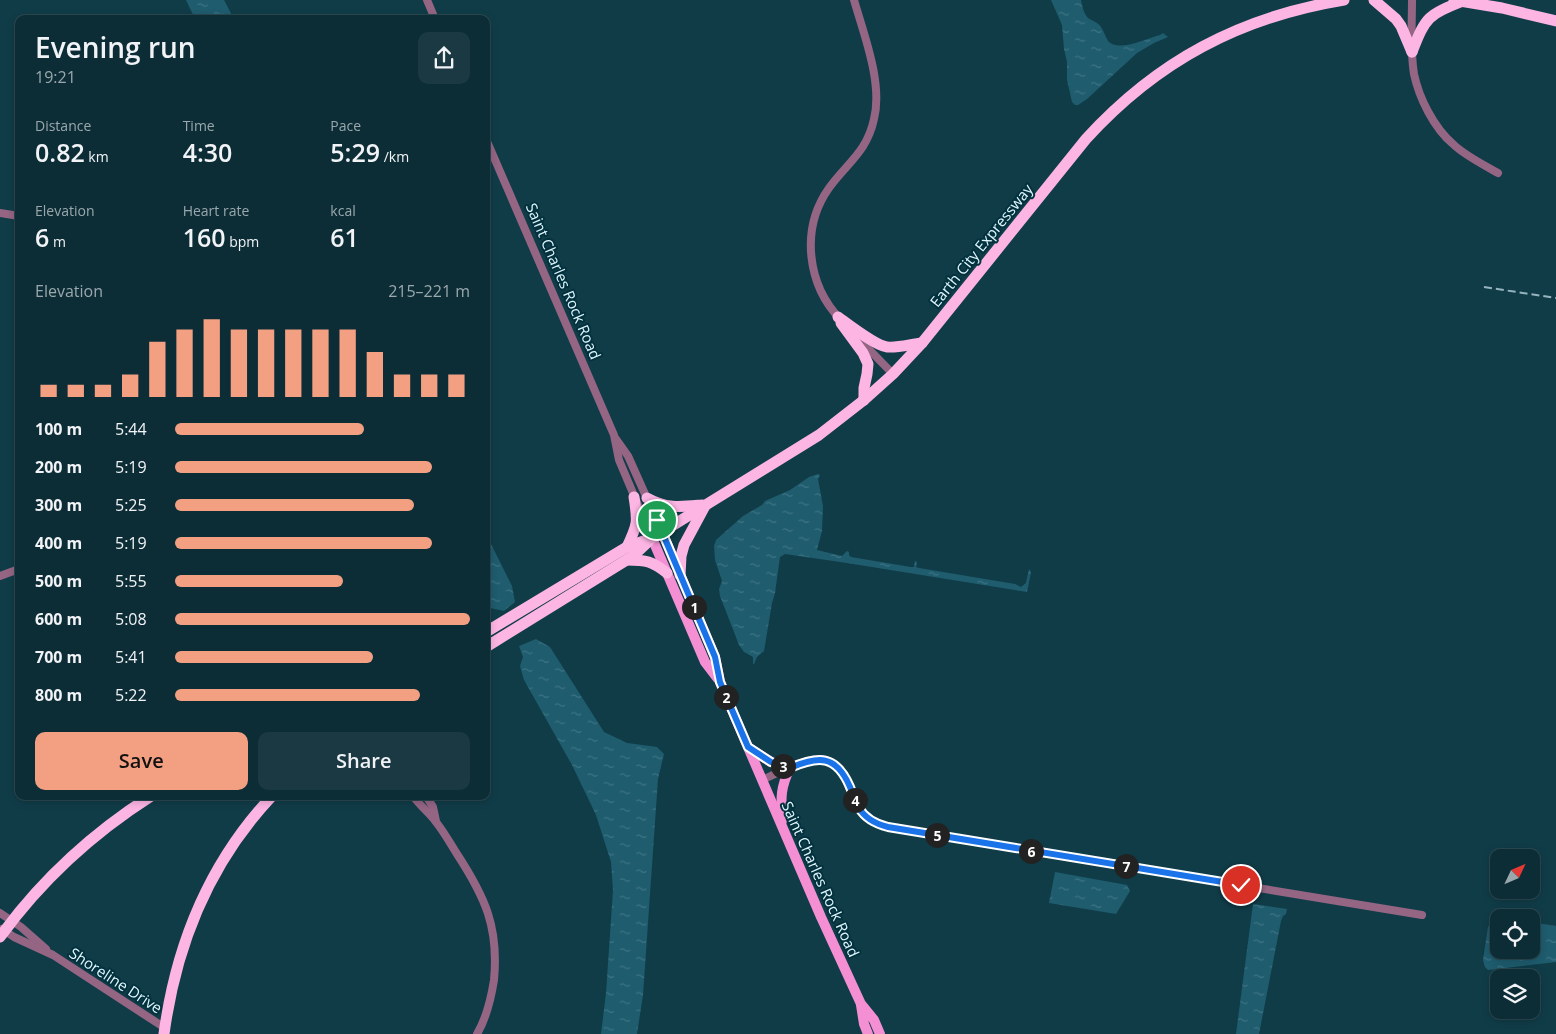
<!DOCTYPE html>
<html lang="en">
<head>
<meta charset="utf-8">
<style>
  body { margin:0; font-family:"Open Sans",sans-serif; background:#1a3942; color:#f1f3f6; height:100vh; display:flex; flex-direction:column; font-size:19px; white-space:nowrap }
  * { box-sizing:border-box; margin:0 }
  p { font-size:16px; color:#9aa8ad }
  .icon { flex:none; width:28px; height:28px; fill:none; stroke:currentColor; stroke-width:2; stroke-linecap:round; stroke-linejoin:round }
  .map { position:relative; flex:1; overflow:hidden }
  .sheet { position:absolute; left:15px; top:15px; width:475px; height:785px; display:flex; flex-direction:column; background:#0c2d36; border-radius:10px; box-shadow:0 2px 8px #0003,0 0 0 1px #2c4951 }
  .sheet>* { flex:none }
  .needle { width:32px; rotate:46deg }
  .fabs { position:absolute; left:1490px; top:849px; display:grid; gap:10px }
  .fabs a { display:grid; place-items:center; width:50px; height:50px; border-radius:10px; background:#0c2d36; box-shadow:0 2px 8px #0003,0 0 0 1px #2c4951; font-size:25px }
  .pin { position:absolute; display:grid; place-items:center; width:42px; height:42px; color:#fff; margin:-21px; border:2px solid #fff; border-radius:50%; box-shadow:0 1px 5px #0007 }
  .km { position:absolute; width:25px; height:25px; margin:-12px; border-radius:50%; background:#222; color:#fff; font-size:14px; line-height:25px; text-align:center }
  .round { display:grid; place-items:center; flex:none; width:52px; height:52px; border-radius:10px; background:#1a3942 }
  .overview { display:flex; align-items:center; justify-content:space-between; height:85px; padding:0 20px }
  h1 { font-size:28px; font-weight:600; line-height:38px }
  .metrics { display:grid; grid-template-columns:repeat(3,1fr); gap:8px; height:85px; padding:5px 20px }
  .metrics div { display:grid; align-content:center }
  .metrics b { font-size:25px; font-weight:600 }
  .metrics small { font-size:14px; font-weight:400 }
  .metrics p { font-size:14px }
  .chart { height:140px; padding:10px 20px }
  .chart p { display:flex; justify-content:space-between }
  .chart svg { width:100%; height:90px; margin-top:5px; stroke:#f3a082; stroke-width:6 }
  .cta { display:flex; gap:10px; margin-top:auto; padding:10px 20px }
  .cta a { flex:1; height:58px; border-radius:10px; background:#f3a082; color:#111; font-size:20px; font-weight:600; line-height:58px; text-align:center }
  .cta a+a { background:#1a3942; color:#f1f3f6 }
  ul { padding:0 20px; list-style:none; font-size:16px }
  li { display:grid; grid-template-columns:80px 60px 1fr; align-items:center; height:38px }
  li i { height:12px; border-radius:6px; background:#f3a082 }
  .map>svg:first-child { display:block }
</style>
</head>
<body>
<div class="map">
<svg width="1556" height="1034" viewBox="0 0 1556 1034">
  <defs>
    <pattern id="water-ripples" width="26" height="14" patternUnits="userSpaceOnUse" patternTransform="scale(1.25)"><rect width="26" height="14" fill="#1e5c6e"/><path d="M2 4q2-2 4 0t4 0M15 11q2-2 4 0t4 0" fill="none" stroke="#3e7484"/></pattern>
  </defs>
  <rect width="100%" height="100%" fill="#103c48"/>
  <!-- water -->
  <g fill="url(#water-ripples)">
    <polygon points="186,0 224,0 234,19 195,19"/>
    <path d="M1051 0H1081C1082 6 1084 14 1088 18 1092 21 1098 22 1101 27 1104 31 1105 36 1108 41 1118 53 1148 38 1160 35L1163 33 1168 37 1154 43 1137 53 1087 99 1078 105H1075L1072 102 1067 80V62L1064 49 1062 25Z"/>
    <polygon points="818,474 820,475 818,479 823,506 822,531 817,550 842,556 847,551 849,552 849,555 851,557 911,567 914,567 915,561 917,562 916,567 919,568 1015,584 1021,587 1026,583 1029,569 1031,572 1027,592 847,563 785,554 780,557 775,593 772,603 764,651 757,657 754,664 753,664 753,657 744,652 739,645 720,596 719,589 722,581 715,560 714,546 716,540 743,516 762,505 765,501 790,490 809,477"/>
    <polygon points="486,534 512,586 515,602 504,611 490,608 486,602"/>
    <polygon points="536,639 550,647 604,732 627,743 657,747 664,754 658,779 643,995 637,1034 601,1034 606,993 613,890 611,862 596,815 572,765 524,680 520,666 523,657 519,646"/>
    <polygon points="1055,872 1127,885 1130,891 1116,914 1049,903"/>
    <polygon points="1253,904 1287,909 1286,914 1283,916 1281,921 1259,1034 1236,1034"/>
    <polygon points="1499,918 1499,950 1531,950 1531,922 1556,926 1556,962 1488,970 1485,967 1483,960 1488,927 1493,919"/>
  </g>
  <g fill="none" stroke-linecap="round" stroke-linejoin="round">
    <!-- minor -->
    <g stroke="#956584" stroke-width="8">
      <polyline points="427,0 435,19"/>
      <path d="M1412 0C1412 24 1410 50 1414 74 1419 98 1434 128 1453 144 1464 155 1484 165 1498 173"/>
      <polyline points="486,139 614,435 619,460 652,538"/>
      <polyline points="0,213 19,216"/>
      <path d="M841 320C807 285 800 229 829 188 847 163 867 152 874 119 883 83 864 35 854 0"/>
      <polyline points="854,334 893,374"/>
      <polyline points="616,439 628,456 662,532"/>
      <polyline points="0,576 19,569"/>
      <path d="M762 780C778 773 795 763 812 760 846 754 846 790 859 808 866 818 876 824 888 827L1422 915"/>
      <path d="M413 796C420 806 430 813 436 822 444 832 450 843 457 854 485 897 499 927 494 980 491 999 487 1017 477 1034"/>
      <polyline points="426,796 433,807 436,821"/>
      <polyline points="0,913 21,927 46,949"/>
      <polyline points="2,929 14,937 53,955 165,1028"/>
    </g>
    <!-- major -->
    <g stroke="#f38fd2" stroke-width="10">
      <polyline points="662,532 715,657 720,682 821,917 861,1004 874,1020 880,1034"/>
      <polyline points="652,538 705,662 718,679"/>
      <path d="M749 748 771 762 790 768C780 788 781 799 782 821"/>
      <polyline points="861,1005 864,1024 868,1034"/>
    </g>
    <!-- highway -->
    <g stroke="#fdb5e4" stroke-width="11">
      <polyline points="1374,0 1396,19 1401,26 1412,52"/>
      <polyline points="1454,0 1502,8 1556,21"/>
      <path d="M1412 52C1426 16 1428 15 1463 1"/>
      <path d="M838 317C849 325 876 346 887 347 899 348 911 344 922 343"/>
      <polyline points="841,323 863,353 868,364 867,374 864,388 864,400"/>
      <path d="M647 498C667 509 680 507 702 505"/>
      <path d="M627 547C638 524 638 522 634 497"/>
      <path d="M627 560C646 560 652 561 667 573"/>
      <polyline points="680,575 681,556 684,545 705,506"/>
      <path d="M486 632 627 547 652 538 662 532 819 435 864 400 893 374 922 343 1086 139C1157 61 1240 17 1344 0"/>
      <polyline points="486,647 633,556 649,541"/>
      <path d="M0 937C40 882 93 833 151 796"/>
      <path d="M164 1034C176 945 210 862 272 796"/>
    </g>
    <!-- rail -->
    <polyline stroke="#96b4be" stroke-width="2" stroke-dasharray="8 4" stroke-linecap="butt" points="1484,287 1556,298"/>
  </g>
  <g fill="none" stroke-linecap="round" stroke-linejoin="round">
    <defs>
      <path id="route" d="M657 520 715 657 720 682 748 747 771 762 790 768C818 756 836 754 850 787 853 794 854 802 859 808 865 818 876 824 888 827L1241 885"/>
    </defs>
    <!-- route casing -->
    <use href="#route" stroke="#fff" stroke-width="10"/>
    <!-- route -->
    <use href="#route" stroke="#1a73e8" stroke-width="6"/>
  </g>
  <g text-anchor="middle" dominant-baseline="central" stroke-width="4" stroke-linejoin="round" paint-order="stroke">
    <!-- street labels -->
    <g font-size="15" fill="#e0f7ff" stroke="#03323e">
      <text transform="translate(981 245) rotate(-51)">Earth City Expressway</text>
      <text transform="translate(564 281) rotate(67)">Saint Charles Rock Road</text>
      <text transform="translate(821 879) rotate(66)">Saint Charles Rock Road</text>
      <text transform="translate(116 980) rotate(33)">Shoreline Drive</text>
    </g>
  </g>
</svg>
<div class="fabs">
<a><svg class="needle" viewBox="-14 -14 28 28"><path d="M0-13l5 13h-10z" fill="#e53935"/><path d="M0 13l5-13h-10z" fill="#9aa8ad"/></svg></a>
<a><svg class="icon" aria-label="locate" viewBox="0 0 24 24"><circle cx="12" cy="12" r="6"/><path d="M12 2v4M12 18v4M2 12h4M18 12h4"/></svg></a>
<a><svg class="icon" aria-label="layers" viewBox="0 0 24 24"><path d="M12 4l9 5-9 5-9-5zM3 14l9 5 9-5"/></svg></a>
</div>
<div class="pin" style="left:657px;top:520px;background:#1e9e55"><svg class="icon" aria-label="arrive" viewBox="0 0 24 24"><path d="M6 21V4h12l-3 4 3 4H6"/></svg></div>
<div class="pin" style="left:1241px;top:885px;background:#d93025"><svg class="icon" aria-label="check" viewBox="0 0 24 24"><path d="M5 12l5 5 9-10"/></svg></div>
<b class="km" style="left:694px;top:607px">1</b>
<b class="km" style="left:726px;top:697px">2</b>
<b class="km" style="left:783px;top:766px">3</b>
<b class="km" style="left:855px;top:800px">4</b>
<b class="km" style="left:937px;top:835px">5</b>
<b class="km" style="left:1031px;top:851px">6</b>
<b class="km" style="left:1126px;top:866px">7</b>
<section class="sheet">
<div class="overview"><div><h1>Evening run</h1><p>19:21</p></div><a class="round"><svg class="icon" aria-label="share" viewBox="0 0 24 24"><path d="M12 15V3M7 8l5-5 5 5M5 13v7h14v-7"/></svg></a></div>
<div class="metrics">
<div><p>Distance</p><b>0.82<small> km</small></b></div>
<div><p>Time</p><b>4:30</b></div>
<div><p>Pace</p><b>5:29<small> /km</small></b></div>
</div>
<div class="metrics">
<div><p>Elevation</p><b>6<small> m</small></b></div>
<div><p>Heart rate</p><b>160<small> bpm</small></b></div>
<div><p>kcal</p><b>61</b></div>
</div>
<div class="chart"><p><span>Elevation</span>215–221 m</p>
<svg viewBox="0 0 160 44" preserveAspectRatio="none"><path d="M5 44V38M15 44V38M25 44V38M35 44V33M45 44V17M55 44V11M65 44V6M75 44V11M85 44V11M95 44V11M105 44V11M115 44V11M125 44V22M135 44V33M145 44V33M155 44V33"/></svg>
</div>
<ul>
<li><b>100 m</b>5:44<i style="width:64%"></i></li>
<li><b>200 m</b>5:19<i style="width:87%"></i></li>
<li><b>300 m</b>5:25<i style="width:81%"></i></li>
<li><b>400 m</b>5:19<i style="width:87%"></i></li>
<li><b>500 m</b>5:55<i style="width:57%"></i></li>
<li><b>600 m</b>5:08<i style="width:100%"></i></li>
<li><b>700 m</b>5:41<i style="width:67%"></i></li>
<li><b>800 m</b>5:22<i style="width:83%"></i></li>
</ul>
<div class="cta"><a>Save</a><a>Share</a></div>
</section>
</div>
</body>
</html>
